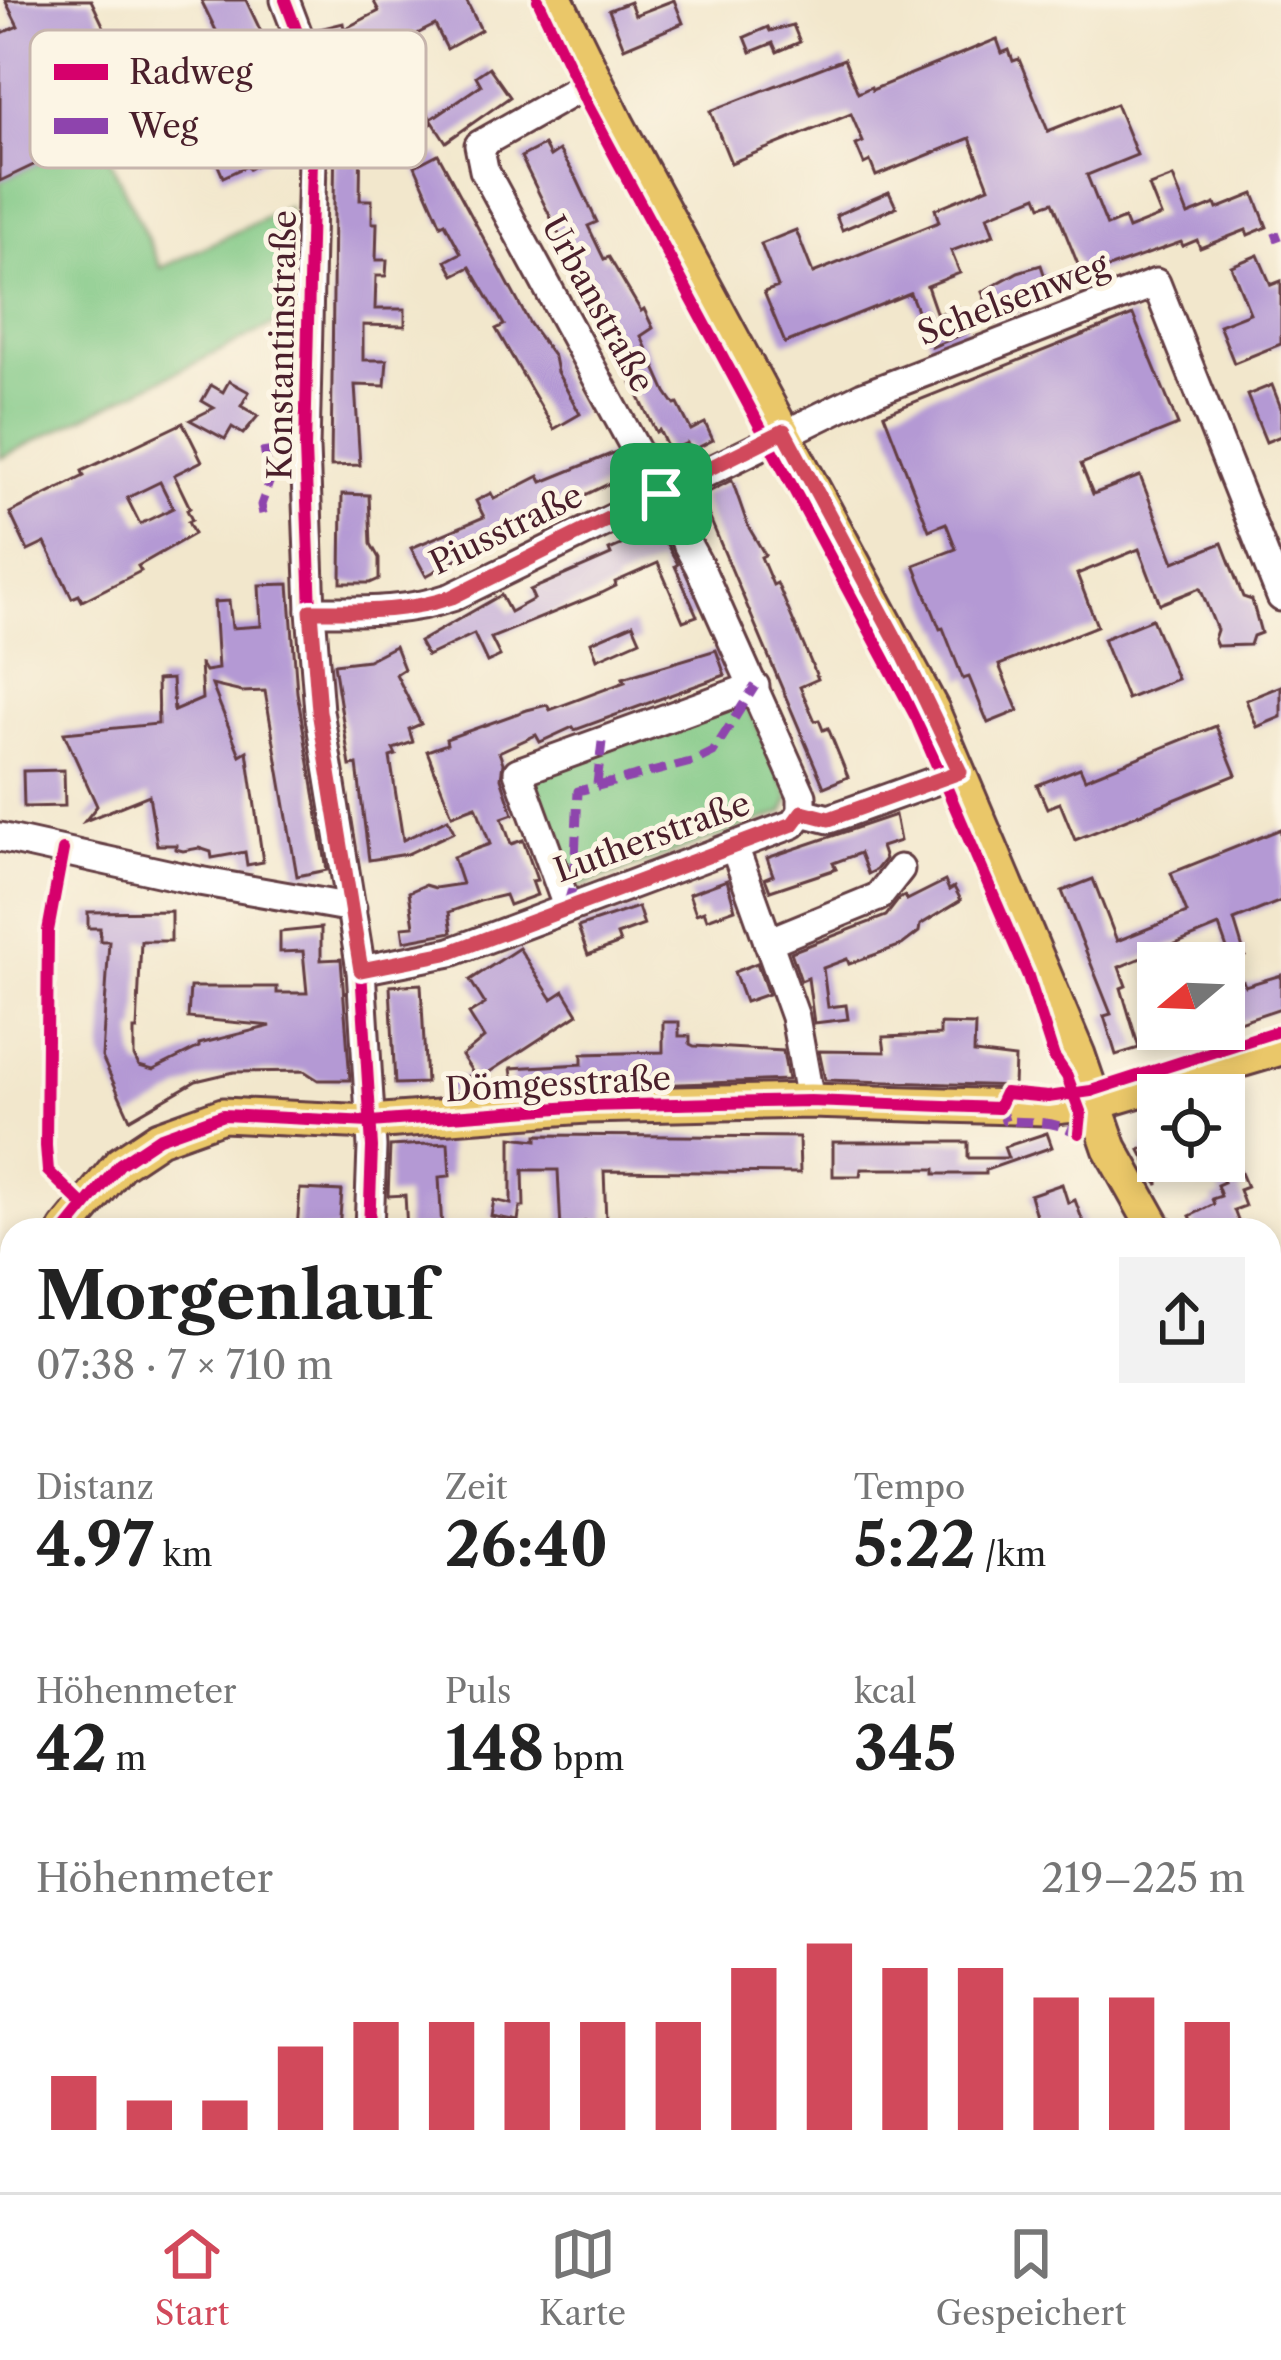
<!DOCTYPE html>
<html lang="de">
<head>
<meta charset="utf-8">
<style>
  body { margin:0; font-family:"Libre Caslon Text",serif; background:#f2f2f2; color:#222; height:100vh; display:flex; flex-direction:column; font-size:45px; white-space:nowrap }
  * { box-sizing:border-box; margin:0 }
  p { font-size:39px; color:#767676 }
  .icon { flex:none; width:66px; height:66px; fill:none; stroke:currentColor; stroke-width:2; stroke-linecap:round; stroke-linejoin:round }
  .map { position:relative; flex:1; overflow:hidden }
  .details { position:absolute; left:0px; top:1218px; width:1281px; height:975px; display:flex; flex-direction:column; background:#fff; border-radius:36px 36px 0 0; box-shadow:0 6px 18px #0003 }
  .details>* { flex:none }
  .needle { width:78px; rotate:251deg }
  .buttons { position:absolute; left:1137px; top:942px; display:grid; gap:24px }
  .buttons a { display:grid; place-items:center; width:108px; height:108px; border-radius:0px; background:#fff; box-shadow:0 6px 18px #0003; font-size:60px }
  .pin { position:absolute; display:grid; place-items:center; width:102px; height:102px; color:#fff; margin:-51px; border-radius:24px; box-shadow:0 6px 18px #0006 }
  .round { display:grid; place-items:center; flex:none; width:126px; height:126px; border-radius:0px; background:#f2f2f2 }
  .summary { display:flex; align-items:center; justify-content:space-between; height:204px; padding:0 36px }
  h1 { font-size:66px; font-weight:700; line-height:90px }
  .metrics { display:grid; grid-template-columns:repeat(3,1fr); gap:18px; height:204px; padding:12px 36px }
  .metrics div { display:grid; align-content:center }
  .metrics b { font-size:60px; font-weight:700 }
  .metrics small { font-size:33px; font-weight:400 }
  .metrics p { font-size:33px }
  .chart { height:336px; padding:24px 36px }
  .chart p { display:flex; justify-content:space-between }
  .chart svg { width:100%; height:216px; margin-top:12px; stroke:#d1495b; stroke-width:6 }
  .tab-bar { display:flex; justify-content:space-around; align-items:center; height:168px; border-top:3px solid #e0e0e0; background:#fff; font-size:33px; color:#767676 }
  .tab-bar a { display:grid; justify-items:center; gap:6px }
  .tab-bar .current { color:#d1495b }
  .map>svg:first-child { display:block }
</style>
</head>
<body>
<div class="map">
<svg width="1281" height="2192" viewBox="0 0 1281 2192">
  <rect width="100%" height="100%" fill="#fcf5e5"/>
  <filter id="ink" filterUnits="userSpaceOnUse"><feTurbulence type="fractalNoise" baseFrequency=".00833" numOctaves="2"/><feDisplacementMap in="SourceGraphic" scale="24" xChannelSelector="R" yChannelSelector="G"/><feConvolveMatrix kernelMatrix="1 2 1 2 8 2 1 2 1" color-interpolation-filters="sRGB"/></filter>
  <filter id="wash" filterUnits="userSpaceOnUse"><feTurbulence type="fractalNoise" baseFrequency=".004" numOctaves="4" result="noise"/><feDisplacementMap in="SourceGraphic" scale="48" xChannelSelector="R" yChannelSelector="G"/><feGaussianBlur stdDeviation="2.7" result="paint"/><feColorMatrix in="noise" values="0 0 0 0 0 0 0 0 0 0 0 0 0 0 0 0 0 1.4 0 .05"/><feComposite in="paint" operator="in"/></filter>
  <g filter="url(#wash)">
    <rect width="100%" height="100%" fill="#f2e7cc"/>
    <!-- green -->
    <g fill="#80c885" stroke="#657458" stroke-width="3">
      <polygon points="101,140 161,268 288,207 289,317 0,458 0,181 78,144 81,149"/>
      <polygon points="739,703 747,704 790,798 783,813 573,889 531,790 535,774"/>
      <polygon points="0,1423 12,1424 12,1707 0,1708"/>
      <rect x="0" y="1729" width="12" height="264"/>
    </g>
    <g id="blocks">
      <!-- building -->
      <g fill="#b499d4" fill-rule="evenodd">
        <polygon points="5,0 91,0 147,117 81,149 78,144 0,181 0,34 18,26"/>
        <polygon points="201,0 246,0 264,38 228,55"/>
        <polygon points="373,0 466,0 481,30 447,49 435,25 379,53 389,68 357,89 333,95 319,29 343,23 344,29 379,11"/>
        <polygon points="674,0 683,23 624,48 609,10 630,2 635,15"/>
        <polygon points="793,25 800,42 777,52 773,43 751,52 745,37 768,27 770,31"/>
        <polygon points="997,39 1002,53 1009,50 1013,61 1019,59 1048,131 1116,104 1137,155 1087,175 1107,226 1124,219 1128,229 1161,216 1149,186 1173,177 1188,215 1215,204 1217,209 1254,194 1267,227 1248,235 1246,230 1200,248 1197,240 1183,246 1181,242 1083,277 1053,202 1041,206 1037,196 987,216 994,235 951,251 960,273 927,286 937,315 958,307 968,332 932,347 910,293 785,343 764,292 778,287 761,244 796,230 813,273 939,222 935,209 989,187 970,138 876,176 870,161 864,164 856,145 863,142 851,114 731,163 710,111 844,59 858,93 871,87 872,90"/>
        <polygon points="489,67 510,97 446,142 431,119 481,85 476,76"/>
        <polygon points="405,71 433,123 419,130 391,78"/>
        <polygon points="335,120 361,121 360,200 372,200 372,223 377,223 376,260 387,260 386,276 376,276 375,309 405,309 405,326 363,325 363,360 387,360 385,386 355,385 360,465 331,466"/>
        <polygon points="276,127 286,148 249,169 247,166 223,177 211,149 236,138 239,144"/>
        <polygon points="544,145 550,156 559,150 577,179 597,222 588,226 604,259 609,257 641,311 644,309 653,328 641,336 666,392 675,405 678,404 691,430 705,423 713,440 691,451 687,443 669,451 659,430 656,432 521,157"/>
        <polygon points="438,154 530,324 554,357 557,372 580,414 554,429 496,329 504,325 470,267 454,275 446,261 461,253 445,223 441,225 415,166"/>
        <polygon points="889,192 896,207 842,230 836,215"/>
        <polygon points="1258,255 1271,285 1281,281 1281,344 1234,363 1219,325 1250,313 1231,266"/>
        <polygon points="1041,265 1052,298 994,321 982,292 1018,272"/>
        <polygon points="1133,315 1178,425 1081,464 1093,494 1140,476 1174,562 1222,543 1243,597 1252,600 1261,633 1253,636 1250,645 1217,646 1214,639 1217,630 1200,588 1160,604 1139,549 1077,574 1097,626 999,665 1018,711 988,723 969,677 963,679 943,628 940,629 914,565 956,549 946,523 929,530 884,414"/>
        <polygon points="229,381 249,392 241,406 258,416 243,434 232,427 225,439 190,420 214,408 202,401 211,385 223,392"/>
        <polygon points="1272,385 1281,408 1281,436 1266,442 1247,395"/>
        <path d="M183 423 202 461 174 475 190 508 187 510 192 520 188 522 194 534 138 566 141 571 82 601 79 595 72 598 45 543 28 551 10 513 84 476 82 471ZM160 482 173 508 140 524 127 498Z"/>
        <polygon points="616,452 627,475 495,538 426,576 411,548 484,517 476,501 491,493 494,499 539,476 542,482"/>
        <polygon points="732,480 748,526 765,555 761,557 773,585 777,583 818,679 800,687 815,721 819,720 823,730 828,728 848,777 824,787 703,502 703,495"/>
        <polygon points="342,494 369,495 371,544 379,558 379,579 370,583 341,583"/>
        <polygon points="658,529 678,564 675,566 697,616 683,621 658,563 615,582 616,586 602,593 491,638 500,656 487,662 474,634 427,656 419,642 501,595 510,612 534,599 530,590 611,555 609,550"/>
        <polygon points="289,584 297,692 327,870 297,876 265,691 242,692 212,685 240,755 247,751 263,862 247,865 245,852 212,858 211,852 199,848 183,851 176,849 176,845 157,845 149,795 85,821 97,806 64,733 158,724 157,680 172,679 174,711 202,699 200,663 205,671 218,669 214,602 229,601 232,628 261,626 259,585"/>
        <polygon points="1152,619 1177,679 1127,699 1103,639"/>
        <polygon points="633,624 640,640 597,659 591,642"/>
        <polygon points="395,646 404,669 396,674 421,724 409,729 413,742 393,749 396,755 390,757 403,840 448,819 454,832 407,854 369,860 357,765 350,766 334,664 368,660"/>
        <polygon points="716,650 725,675 575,730 573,727 540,742 536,735 499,752 503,763 501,778 513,814 502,818 511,844 523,840 537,880 532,881 537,895 509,905 505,895 480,901 449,912 452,932 404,941 402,927 414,926 409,892 425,885 435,888 462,884 453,857 490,844 476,806 452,815 427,751 447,744 446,739 527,710 547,705 550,710 625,682 623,678"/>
        <polygon points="1281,686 1281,717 1257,727 1246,700"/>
        <polygon points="1216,726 1236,775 1075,840 1060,803 1047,808 1037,785 1080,768 1085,779"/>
        <polygon points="64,770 65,806 24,807 23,771"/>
        <polygon points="895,815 900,841 881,847 885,859 876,870 868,874 860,853 833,863 836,869 770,891 765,878 773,875 767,858"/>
        <polygon points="1281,829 1281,901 1234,920 1245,956 1231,960 1219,926 1119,967 1126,986 1121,988 1139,1048 1116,1055 1104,1016 1111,1014 1062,891 1093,879 1117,941 1187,913 1171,873"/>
        <polygon points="727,880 735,909 707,919 704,911 696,914 689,894"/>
        <polygon points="945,881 949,890 954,887 961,900 920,925 919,932 902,945 849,964 847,959 823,968 828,1007 846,1005 848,1019 814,1023 808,978 801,981 791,952 886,916 899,899 905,896 907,900"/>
        <polygon points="638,907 644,925 617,935 620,943 588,955 578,927"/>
        <polygon points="171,911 171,941 141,941 137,1030 134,1030 134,1056 139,1066 153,1070 199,1047 199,1044 271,1026 188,1018 190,987 277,987 277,993 307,993 303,951 280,952 280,932 321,928 321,960 341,959 350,1080 318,1080 304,1071 234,1072 196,1081 130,1119 102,1057 109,941 100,941 100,928 88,928 88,912"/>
        <polygon points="519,948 552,999 564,991 578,1014 480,1078 480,1092 447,1094 446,1078 475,1076 462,1056 484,1038 469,1014 485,1004 470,980"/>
        <polygon points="757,963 768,994 745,1002 734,972"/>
        <polygon points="1281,975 1281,1008 1224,1027 1224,988 1243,981 1245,986"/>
        <polygon points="421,984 426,1083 395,1084 390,986"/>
        <polygon points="663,1022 679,1022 679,1036 690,1036 690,1044 694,1046 783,1051 788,1080 514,1090 511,1068 582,1064 582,1054 663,1052"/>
        <polygon points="940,1024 975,1025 974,1053 1015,1058 1014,1086 825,1080 819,1051 885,1052 883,1037 940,1035"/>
        <polygon points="1047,1133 1052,1147 986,1170 986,1174 935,1174 935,1169 861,1169 860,1176 833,1176 833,1142 968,1142 968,1158 1008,1158 1004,1147"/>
        <polygon points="537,1135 799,1137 800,1173 604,1171 606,1221 585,1222 586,1230 561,1230 558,1170 523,1170 524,1207 520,1207 518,1221 491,1216 494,1200 511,1204 511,1137 537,1140"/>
        <polygon points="1158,1140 1158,1161 1195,1161 1158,1180 1158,1185 1140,1150"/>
        <polygon points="448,1143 450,1176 439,1177 442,1230 407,1230 405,1195 388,1196 390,1146"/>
        <polygon points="1234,1156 1247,1187 1239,1190 1245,1206 1234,1210 1240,1226 1229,1230 1197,1230 1190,1216 1214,1204 1212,1199 1221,1196 1217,1185 1224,1182 1215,1162"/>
        <polygon points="1062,1184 1068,1203 1075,1200 1086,1230 1051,1230 1048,1223 1039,1226 1030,1195"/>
        <polygon points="300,1189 342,1191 339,1230 297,1230"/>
      </g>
    </g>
  </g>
  <g filter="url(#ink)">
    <use href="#blocks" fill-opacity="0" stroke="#633d43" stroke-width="3"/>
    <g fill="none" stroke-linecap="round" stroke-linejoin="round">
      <defs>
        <g id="minor">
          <polyline points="285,0 302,45 313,118 305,448 311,611 319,711 361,970 372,1147 369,1230"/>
          <polyline points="594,80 479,145 484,170 699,566 802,796 802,812"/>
          <path d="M311 611C360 611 405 613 452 597L863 396 1156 283 1281 597"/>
          <polyline points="0,837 199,881 352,908"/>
          <polyline points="734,846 795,1017 810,1101"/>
          <polyline points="567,906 518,772 755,686"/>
          <polyline points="768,942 878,897 900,869"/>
          <polyline points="361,970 451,952 793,824 802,812 829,819 960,772"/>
          <polyline points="1269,1711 1281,1703"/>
          <polyline points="0,1717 12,1717"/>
          <polyline points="1269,1904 1281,1922"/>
          <polyline points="0,2019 12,2019"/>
          <polyline points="1269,2069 1281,2061"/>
          <polyline points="266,2181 270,2192"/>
          <polyline points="551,2181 554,2192"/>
          <polyline points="975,2181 988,2192"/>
          <polyline points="915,2192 932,2181"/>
        </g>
        <g id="major">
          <polyline points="556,0 617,124 932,710 1078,1055 1110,1148 1156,1230"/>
          <polyline points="66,1230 120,1164 159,1138 223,1115 370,1122 586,1106 810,1101 1044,1108 1095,1103 1281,1048"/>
          <polyline points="0,1350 12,1349"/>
          <polyline points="0,1406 12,1407"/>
          <polyline points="1269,1432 1281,1452"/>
        </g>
      </defs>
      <!-- minor casing -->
      <use href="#minor" stroke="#633d43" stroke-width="33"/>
      <!-- major casing -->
      <use href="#major" stroke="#633d43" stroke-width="39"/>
      <!-- minor -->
      <use href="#minor" stroke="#fff" stroke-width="27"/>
      <!-- major -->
      <use href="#major" stroke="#eac769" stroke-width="33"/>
      <!-- quiet -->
      <g stroke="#8e44ad" stroke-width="9" stroke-dasharray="18 9" stroke-linecap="butt">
        <polyline points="1273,238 1281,235"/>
        <polyline points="263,514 261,505 270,480 264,448"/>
        <polyline points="597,784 602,742"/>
        <polyline points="567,906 574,882 578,791 695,761 713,752 755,686"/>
        <path d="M1000 1104 1005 1121C1030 1122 1065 1120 1083 1139"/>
        <polyline points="1273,1439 1281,1438"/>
        <polyline points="0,1447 12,1447 11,1407"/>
      </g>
      <defs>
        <g id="cycleway">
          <polyline points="285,0 302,45 313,118 305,448 311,611 319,711 361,970 372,1147 369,1230"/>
          <polyline points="538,0 587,104 917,719 1028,976 1054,1057 1067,1076 1081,1114 1079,1133"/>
          <polyline points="63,850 48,931 46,1146 48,1171 84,1206"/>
          <polyline points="998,1108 1005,1093 1048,1097 1091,1091 1281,1030"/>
          <polyline points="66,1230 120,1164 159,1138 223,1115 370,1122 586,1106 810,1101 998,1108"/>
        </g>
      </defs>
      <!-- cycleway casing -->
      <use href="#cycleway" stroke="#fcf5e5" stroke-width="20"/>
      <!-- cycleway -->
      <use href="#cycleway" stroke="#d6006c" stroke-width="12"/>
    </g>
  </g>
  <g fill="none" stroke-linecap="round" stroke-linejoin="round" filter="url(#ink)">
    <defs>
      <path id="route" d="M784 431 901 649 960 772 829 819 802 812 793 824 451 952 361 970 319 711 311 611C360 611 405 613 452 597Z"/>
    </defs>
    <!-- route casing -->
    <use href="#route" stroke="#fff" stroke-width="24"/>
    <!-- route -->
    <use href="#route" stroke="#d1495b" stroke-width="15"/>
  </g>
  <g text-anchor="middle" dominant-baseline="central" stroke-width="10" stroke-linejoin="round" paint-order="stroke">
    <!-- street labels -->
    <g font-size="33" fill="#4a1f2b" stroke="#fcf5e5">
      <text transform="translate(1013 299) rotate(-21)">Schelsenweg</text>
      <text transform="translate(598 304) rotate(61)">Urbanstraße</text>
      <text transform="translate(282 345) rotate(-89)">Konstantinstraße</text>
      <text transform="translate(506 529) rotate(-26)">Piusstraße</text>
      <text transform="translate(652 837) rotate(-20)">Lutherstraße</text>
      <text transform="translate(558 1084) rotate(-3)">Dömgesstraße</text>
    </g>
  </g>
  <!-- legend -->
  <rect x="30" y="30" width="396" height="138" rx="18" fill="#fcf5e5" stroke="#c7b5ad" stroke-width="3"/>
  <rect x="54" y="64" width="54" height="16" fill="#d6006c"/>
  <rect x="54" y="118" width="54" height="16" fill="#8e44ad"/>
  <g font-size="33" fill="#4a1f2b">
    <text x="129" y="84">Radweg</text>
    <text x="129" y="138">Weg</text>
  </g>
</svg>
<div class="buttons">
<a><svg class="needle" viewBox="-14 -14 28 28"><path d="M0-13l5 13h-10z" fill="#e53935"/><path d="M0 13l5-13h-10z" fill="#767676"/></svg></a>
<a><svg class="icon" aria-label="locate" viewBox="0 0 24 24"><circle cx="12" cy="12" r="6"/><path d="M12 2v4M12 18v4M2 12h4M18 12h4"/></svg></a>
</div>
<div class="pin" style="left:661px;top:494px;background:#1e9e55"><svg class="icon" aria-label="arrive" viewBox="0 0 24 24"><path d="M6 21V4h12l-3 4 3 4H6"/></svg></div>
<section class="details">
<div class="summary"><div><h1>Morgenlauf</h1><p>07:38 · 7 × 710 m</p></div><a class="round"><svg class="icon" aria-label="share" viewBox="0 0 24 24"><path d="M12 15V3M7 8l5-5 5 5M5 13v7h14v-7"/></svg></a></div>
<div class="metrics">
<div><p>Distanz</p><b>4.97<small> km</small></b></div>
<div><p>Zeit</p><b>26:40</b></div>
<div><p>Tempo</p><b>5:22<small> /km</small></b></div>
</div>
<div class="metrics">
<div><p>Höhenmeter</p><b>42<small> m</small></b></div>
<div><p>Puls</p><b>148<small> bpm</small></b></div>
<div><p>kcal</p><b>345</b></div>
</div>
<div class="chart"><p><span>Höhenmeter</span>219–225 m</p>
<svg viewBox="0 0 160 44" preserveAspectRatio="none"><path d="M5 44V33M15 44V38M25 44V38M35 44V27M45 44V22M55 44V22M65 44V22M75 44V22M85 44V22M95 44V11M105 44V6M115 44V11M125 44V11M135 44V17M145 44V17M155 44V22"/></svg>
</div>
</section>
</div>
<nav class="tab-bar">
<a class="current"><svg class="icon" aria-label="home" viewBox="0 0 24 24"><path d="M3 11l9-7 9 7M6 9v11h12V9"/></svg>Start</a>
<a><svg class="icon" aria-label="map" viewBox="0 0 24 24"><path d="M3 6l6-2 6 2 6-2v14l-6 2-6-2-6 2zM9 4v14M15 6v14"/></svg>Karte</a>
<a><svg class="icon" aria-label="saved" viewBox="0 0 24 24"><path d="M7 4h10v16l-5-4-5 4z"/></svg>Gespeichert</a>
</nav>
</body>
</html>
